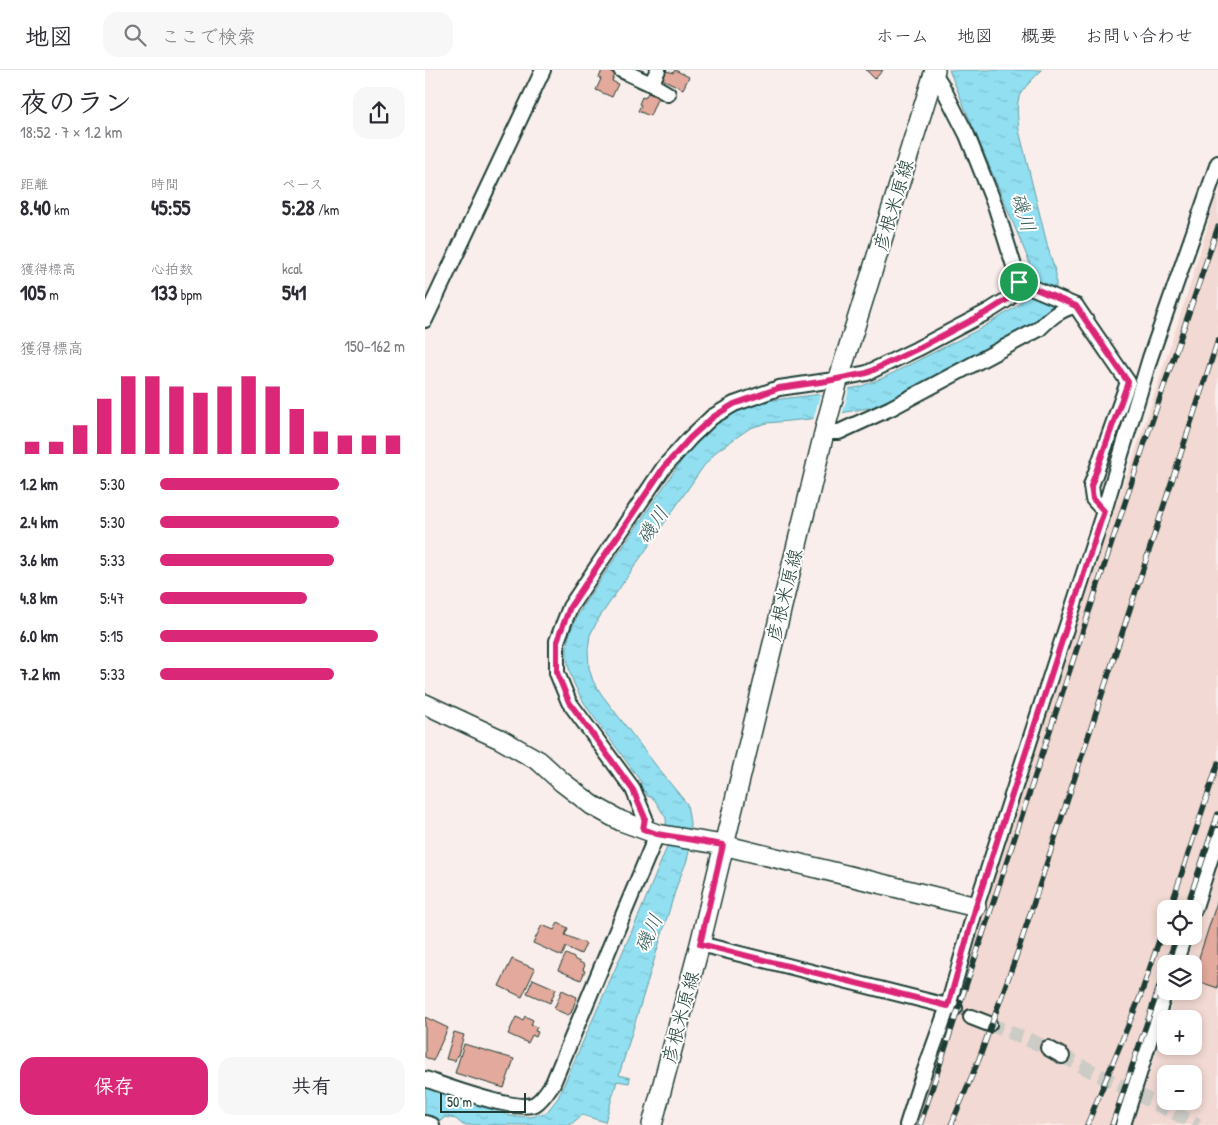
<!DOCTYPE html>
<html lang="ja">
<head>
<meta charset="utf-8">
<style>
  body { margin:0; font-family:"Patrick Hand","Klee One",sans-serif; background:#f7f7f7; color:#2b2b33; height:100vh; display:flex; flex-direction:column; font-size:19px; white-space:nowrap }
  * { box-sizing:border-box; margin:0 }
  p { font-size:16px; color:#7c7c81 }
  .icon { flex:none; width:28px; height:28px; fill:none; stroke:currentColor; stroke-width:2; stroke-linecap:round; stroke-linejoin:round }
  .map { position:relative; flex:1; overflow:hidden }
  .drawer { display:flex; flex-direction:column; background:#fff; width:425px }
  .drawer>* { flex:none }
  .buttons { position:absolute; left:732px; top:830px; display:grid; gap:10px }
  .buttons a { display:grid; place-items:center; width:45px; height:45px; border-radius:10px; background:#fff; box-shadow:0 2px 8px #0003; font-size:25px }
  .scale { position:absolute; left:15px; bottom:12px; width:86px; box-sizing:border-box; padding-left:5px; border:2px solid #1f3d34; border-top:0; font-size:14px; line-height:18px; white-space:nowrap; color:#1f3d34; -webkit-text-stroke:4px #fff; paint-order:stroke }
  .pin { position:absolute; display:grid; place-items:center; width:42px; height:42px; color:#fff; margin:-21px; border:2px solid #fff; border-radius:50%; box-shadow:0 1px 5px #0007 }
  .round { display:grid; place-items:center; flex:none; width:52px; height:52px; border-radius:15px; background:#f7f7f7 }
  .summary { display:flex; align-items:center; justify-content:space-between; height:85px; padding:0 20px }
  h1 { font-size:28px; font-weight:700; line-height:38px }
  .figures { display:grid; grid-template-columns:repeat(3,1fr); gap:8px; height:85px; padding:5px 20px }
  .figures div { display:grid; align-content:center }
  .figures b { font-size:21px; font-weight:700 }
  .figures small { font-size:14px; font-weight:400 }
  .figures p { font-size:14px }
  .chart { height:140px; padding:10px 20px }
  .chart p { display:flex; justify-content:space-between }
  .chart svg { width:100%; height:90px; margin-top:5px; stroke:#db2777; stroke-width:6 }
  .cta { display:flex; gap:10px; margin-top:auto; padding:10px 20px }
  .cta a { flex:1; height:58px; border-radius:15px; background:#db2777; color:#fff; font-size:20px; font-weight:700; line-height:58px; text-align:center }
  .cta a+a { background:#f7f7f7; color:#2b2b33 }
  ul { padding:0 20px; list-style:none; font-size:16px }
  li { display:grid; grid-template-columns:80px 60px 1fr; align-items:center; height:38px }
  li i { height:12px; border-radius:6px; background:#db2777 }
  header { display:flex; align-items:center; gap:30px; box-sizing:border-box; height:70px; padding:0 25px; background:#fff; border-bottom:1px solid #e1e1e2 }
  header strong { font-size:24px }
  nav { display:flex; gap:28px; margin-inline-start:auto; font-size:18px }
  .search { width:350px; height:45px; background:#f7f7f7; display:flex; align-items:center; gap:12px; box-sizing:border-box; padding:0 18px; border-radius:15px; color:#7c7c81; font-size:19px }
  main { display:flex; flex:1; min-height:0 }
  .map>svg:first-child { display:block }
</style>
</head>
<body>
<header>
<strong>地図</strong>
<div class="search"><svg class="icon" aria-label="search" viewBox="0 0 24 24"><circle cx="10" cy="10" r="6"/><path d="M15 15l6 6"/></svg>ここで検索</div>
<nav><a>ホーム</a><a>地図</a><a>概要</a><a>お問い合わせ</a></nav>
</header>
<main>
<section class="drawer">
<div class="summary"><div><h1>夜のラン</h1><p>18:52 · 7 × 1.2 km</p></div><a class="round"><svg class="icon" aria-label="share" viewBox="0 0 24 24"><path d="M12 15V3M7 8l5-5 5 5M5 13v7h14v-7"/></svg></a></div>
<div class="figures">
<div><p>距離</p><b>8.40<small> km</small></b></div>
<div><p>時間</p><b>45:55</b></div>
<div><p>ペース</p><b>5:28<small> /km</small></b></div>
</div>
<div class="figures">
<div><p>獲得標高</p><b>105<small> m</small></b></div>
<div><p>心拍数</p><b>133<small> bpm</small></b></div>
<div><p>kcal</p><b>541</b></div>
</div>
<div class="chart"><p><span>獲得標高</span>150–162 m</p>
<svg viewBox="0 0 160 44" preserveAspectRatio="none"><path d="M5 44V38M15 44V38M25 44V30M35 44V17M45 44V6M55 44V6M65 44V11M75 44V14M85 44V11M95 44V6M105 44V11M115 44V22M125 44V33M135 44V35M145 44V35M155 44V35"/></svg>
</div>
<ul>
<li><b>1.2 km</b>5:30<i style="width:73%"></i></li>
<li><b>2.4 km</b>5:30<i style="width:73%"></i></li>
<li><b>3.6 km</b>5:33<i style="width:71%"></i></li>
<li><b>4.8 km</b>5:47<i style="width:60%"></i></li>
<li><b>6.0 km</b>5:15<i style="width:89%"></i></li>
<li><b>7.2 km</b>5:33<i style="width:71%"></i></li>
</ul>
<div class="cta"><a>保存</a><a>共有</a></div>
</section>
<div class="map">
<svg width="793" height="1055" viewBox="0 0 793 1055">
  <defs>
    <pattern id="water-ripples" width="26" height="14" patternUnits="userSpaceOnUse" patternTransform="scale(1.25)"><rect width="26" height="14" fill="#91dff1"/><path d="M2 4q2-2 4 0t4 0M15 11q2-2 4 0t4 0" fill="none" stroke="#7dc0cf"/></pattern>
  </defs>
  <rect width="100%" height="100%" fill="#f9eeeb"/>
  <filter id="ink" filterUnits="userSpaceOnUse"><feTurbulence type="fractalNoise" baseFrequency=".02" numOctaves="2"/><feDisplacementMap in="SourceGraphic" scale="10" xChannelSelector="R" yChannelSelector="G"/><feConvolveMatrix kernelMatrix="1 2 1 2 8 2 1 2 1" color-interpolation-filters="sRGB"/></filter>
  <g filter="url(#ink)">
    <!-- built -->
    <g fill="#f2d9d3" fill-rule="evenodd">
      <polygon points="793,120 793,752 764,839 741,839 741,866 755,866 746,894 741,894 741,907 692,1055 473,1055 495,987 514,951 659,526 716,365 766,212"/>
      <path d="M793 791V1055H708L741 952V976H769V949H742L751 921H769V894H760ZM741 1004H769V1031H741Z"/>
    </g>
    <!-- water -->
    <path fill="url(#water-ripples)" stroke="#639ea5" d="M524 0H617C611 6 596 20 594 27 591 38 593 49 594 60L623 178 631 204V219L628 234 616 247 597 261 514 304 480 323 453 336 385 349 342 353 325 358 292 381 278 397 174 548 165 565 163 580 164 598 168 611 177 625 236 702 262 734 265 753 264 782 261 793 252 815 194 1005 205 1008 204 1013 192 1011 180 1052 157 1045 145 1055H38L31 1049 19 1047 17 1051 0 1045V1017L86 1046 106 1047 121 1043 133 1028 214 845 242 777 241 748 229 729 221 725V722L215 720 216 712C205 696 194 681 182 665 163 639 140 611 142 577 143 563 150 550 157 537L261 384 279 364 301 347 325 336 348 330 389 325 434 317 458 308 555 259 591 237 600 227 607 213 604 191Z"/>
    <!-- pier -->
    <polygon fill="#f9eeeb" points="425,316 417,346 388,351 396,321"/>
    <!-- building -->
    <g fill="#e2a99c" stroke="#1f3d34">
      <polygon points="177,0 181,0 190,4 187,11 193,14 187,27 171,20 176,9 174,8"/>
      <polygon points="239,0 248,3 250,0 264,7 258,19 235,8"/>
      <polygon points="441,0 458,0 450,9"/>
      <polygon points="223,23 233,27 225,46 213,41 216,35 214,34 217,27 220,28"/>
      <polygon points="793,829 793,918 769,910 769,903"/>
      <polygon points="133,853 143,858 140,865 161,874 156,884 141,877 137,886 108,873 117,855 129,860"/>
      <polygon points="141,884 149,888 149,889 160,895 158,900 160,901 156,910 133,900"/>
      <polygon points="87,889 110,899 97,927 74,916"/>
      <polygon points="108,909 131,919 125,933 102,923"/>
      <polygon points="137,920 152,927 146,943 143,945 129,939"/>
      <polygon points="100,946 108,950 106,955 112,957 110,961 113,962 111,967 107,965 103,973 83,964 91,947 98,950"/>
      <polygon points="0,947 23,958 8,991 0,987"/>
      <polygon points="29,962 39,965 33,985 32,985 30,991 21,989"/>
      <polygon points="39,974 89,989 79,1018 30,1003"/>
    </g>
    <g fill="none" stroke-linecap="round" stroke-linejoin="round">
      <!-- street-tunnel -->
      <g stroke="#cdcbc6" stroke-width="14" stroke-dasharray="14 7" stroke-linecap="butt">
        <polyline points="564,954 623,978"/>
        <polyline points="637,986 773,1055"/>
      </g>
      <defs>
        <g id="street">
          <polyline points="196,0 226,14 233,0"/>
          <polyline points="507,0 516,14 542,65 550,85 571,138 594,212 651,236 670,264 703,312 666,416 668,429 679,441"/>
          <polyline points="226,14 243,24"/>
          <polyline points="0,250 118,0"/>
          <path d="M399 362H414L466 338 614 259C625 248 636 238 651 236"/>
          <polyline points="218,759 220,748 208,719 144,632 132,603 132,571 145,537 239,397 265,368 287,347 309,334 354,318 402,311 442,303 492,279 564,241 583,229 594,212"/>
          <polyline points="769,840 793,765"/>
          <polyline points="275,874 530,938"/>
          <polyline points="750,894 759,866"/>
          <polyline points="546,947 564,954"/>
          <polyline points="623,978 637,986"/>
          <path d="M0 1009C21 1016 92 1043 110 1034 118 1029 123 1020 128 1013L232 764"/>
          <polyline points="0,1053 7,1055"/>
          <polyline points="482,1055 495,1014 523,936 551,837 679,441 725,288 793,93"/>
          <polyline points="698,1055 741,918"/>
        </g>
        <g id="secondary">
          <polyline points="0,634 75,669 114,691 137,712 167,735 196,751 232,764 298,775 551,837"/>
          <polyline points="227,1055 275,874 401,355 412,314 510,0"/>
        </g>
      </defs>
      <!-- street casing -->
      <use href="#street" stroke="#1f3d34" stroke-width="18"/>
      <!-- secondary casing -->
      <use href="#secondary" stroke="#1f3d34" stroke-width="22"/>
      <!-- street -->
      <use href="#street" stroke="#fff" stroke-width="14"/>
      <!-- secondary -->
      <use href="#secondary" stroke="#fff" stroke-width="19"/>
      <defs>
        <g id="rail">
          <polyline points="745,839 793,693"/>
          <polyline points="761,839 793,744"/>
          <polyline points="742,894 752,866"/>
          <polyline points="495,1055 718,378 793,157"/>
          <polyline points="526,1055 554,989 593,881 793,270"/>
          <polyline points="662,1055 715,927 741,850"/>
          <polyline points="687,1055 741,897"/>
        </g>
      </defs>
      <!-- rail casing -->
      <use href="#rail" stroke="#1f3d34" stroke-width="5.5"/>
      <!-- rail -->
      <use href="#rail" stroke="#fff" stroke-width="4" stroke-dasharray="11" stroke-linecap="butt"/>
    </g>
  </g>
  <g fill="none" stroke-linecap="round" stroke-linejoin="round" filter="url(#ink)">
    <defs>
      <polygon id="route" points="594,212 651,236 670,264 703,312 666,416 668,429 679,441 551,836 523,936 275,874 298,775 232,764 218,759 220,748 208,720 144,632 132,603 132,571 145,537 239,397 265,368 288,347 309,334 354,318 402,311 442,303 492,279 564,241 583,229"/>
    </defs>
    <!-- route casing -->
    <use href="#route" stroke="#fff" stroke-width="10"/>
    <!-- route -->
    <use href="#route" stroke="#db2777" stroke-width="6"/>
  </g>
  <g text-anchor="middle" dominant-baseline="central" stroke-width="4" stroke-linejoin="round" paint-order="stroke">
    <!-- street labels -->
    <g font-size="19" fill="#1f3d34" stroke="#fff">
      <text transform="translate(468 135) rotate(-73)">彦根米原線</text>
      <text transform="translate(359 525) rotate(-76)">彦根米原線</text>
      <text transform="translate(255 947) rotate(-75)">彦根米原線</text>
    </g>
    <!-- water labels -->
    <g font-size="20" font-style="italic" fill="#365d5a" stroke="#fff">
      <text transform="translate(599 142) rotate(73)">磯川</text>
      <text transform="translate(227 455) rotate(-56)">磯川</text>
      <text transform="translate(223 863) rotate(-65)">磯川</text>
    </g>
  </g>
</svg>
<div class="buttons">
<a><svg class="icon" aria-label="locate" viewBox="0 0 24 24"><circle cx="12" cy="12" r="6"/><path d="M12 2v4M12 18v4M2 12h4M18 12h4"/></svg></a>
<a><svg class="icon" aria-label="layers" viewBox="0 0 24 24"><path d="M12 4l9 5-9 5-9-5zM3 14l9 5 9-5"/></svg></a>
<a>+</a>
<a>−</a>
</div>
<div class="scale">50 m</div>
<div class="pin" style="left:594px;top:212px;background:#1e9e55"><svg class="icon" aria-label="arrive" viewBox="0 0 24 24"><path d="M6 21V4h12l-3 4 3 4H6"/></svg></div>
</div>
</main>
</body>
</html>
